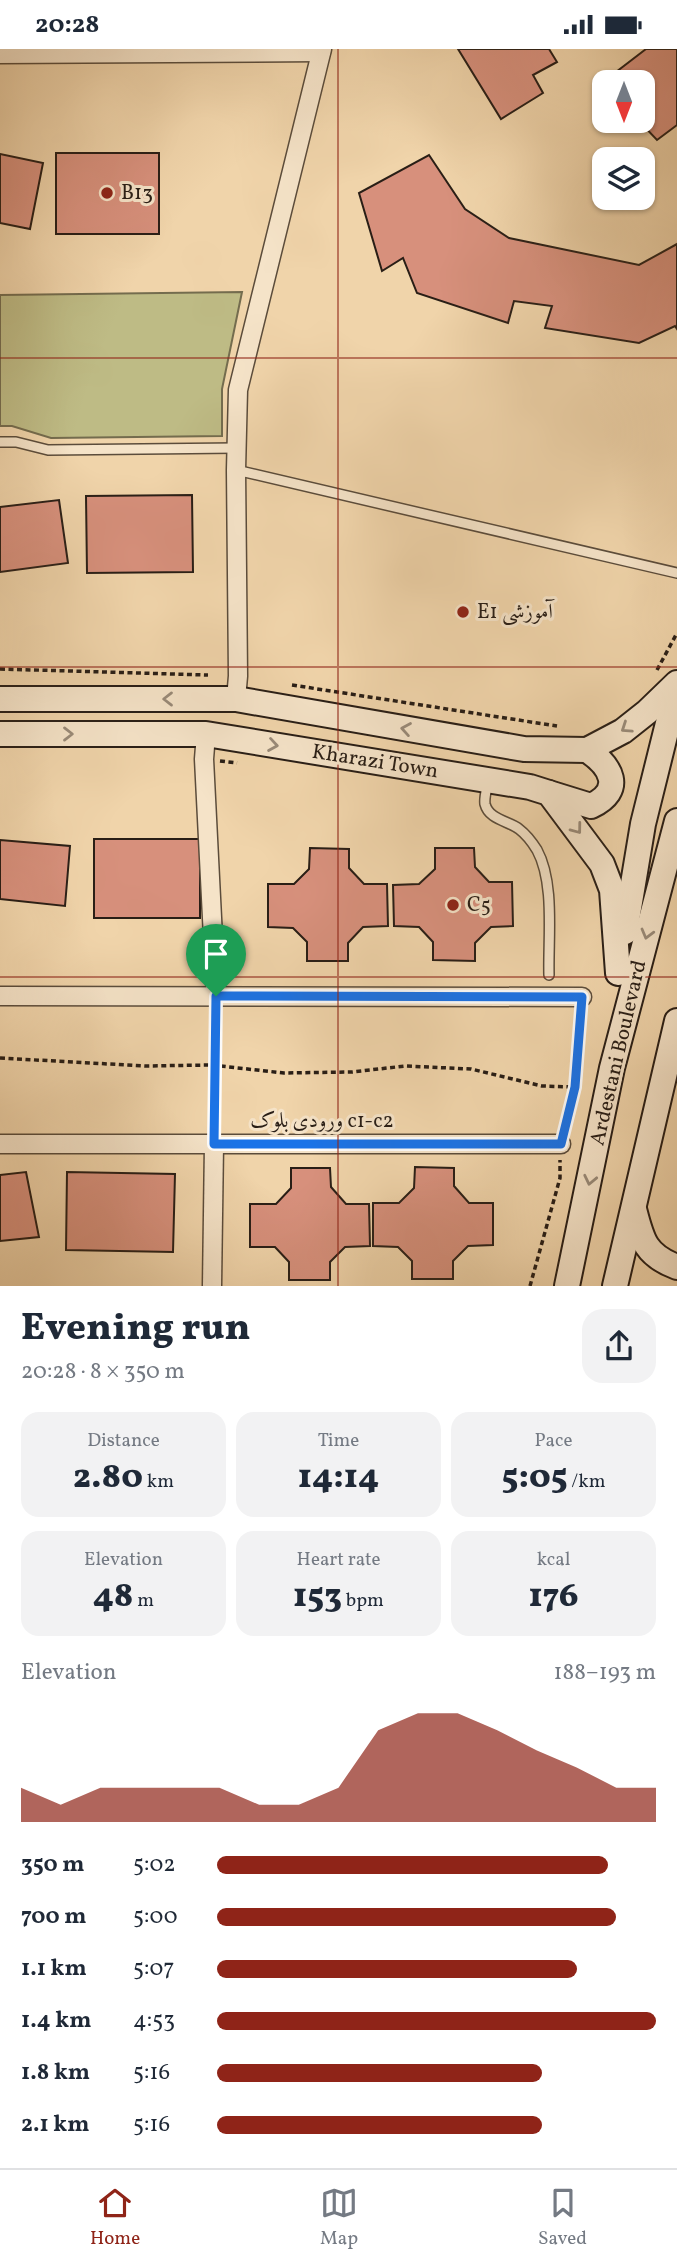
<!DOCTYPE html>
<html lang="en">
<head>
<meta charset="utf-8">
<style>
  body { margin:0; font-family:Vollkorn,Amiri,serif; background:#f2f2f3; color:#1f2937; height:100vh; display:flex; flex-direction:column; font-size:26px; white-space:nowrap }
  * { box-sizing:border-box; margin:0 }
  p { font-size:23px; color:#747a83 }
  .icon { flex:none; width:38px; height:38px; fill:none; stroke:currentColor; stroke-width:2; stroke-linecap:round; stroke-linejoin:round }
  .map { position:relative; height:1237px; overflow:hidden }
  .side { display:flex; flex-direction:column; background:#fff; flex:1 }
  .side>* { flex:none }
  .needle { width:46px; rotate:180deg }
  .tools { position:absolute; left:592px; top:21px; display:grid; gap:14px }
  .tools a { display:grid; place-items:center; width:63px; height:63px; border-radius:14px; background:#fff; box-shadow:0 2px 5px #0004; font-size:35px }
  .pin { position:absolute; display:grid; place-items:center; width:60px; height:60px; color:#fff; margin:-72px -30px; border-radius:50% 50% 50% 0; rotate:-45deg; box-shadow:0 0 7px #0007 }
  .pin .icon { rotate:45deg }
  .round { display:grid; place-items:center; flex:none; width:74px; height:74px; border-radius:21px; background:#f2f2f3 }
  .head { display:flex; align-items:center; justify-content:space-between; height:119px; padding:0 21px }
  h1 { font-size:38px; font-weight:800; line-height:52px }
  .stats { display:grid; grid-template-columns:repeat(3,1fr); gap:10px; height:119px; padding:7px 21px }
  .stats div { display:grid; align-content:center; border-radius:18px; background:#f2f2f3; text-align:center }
  .stats b { font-size:35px; font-weight:800 }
  .stats small { font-size:19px; font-weight:400 }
  .stats p { font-size:19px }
  .chart { height:196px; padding:14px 21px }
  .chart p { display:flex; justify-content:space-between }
  .chart svg { width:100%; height:126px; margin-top:7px; fill:#8f2418; opacity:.7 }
  ul { padding:0 21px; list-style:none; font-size:23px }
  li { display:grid; grid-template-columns:112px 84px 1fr; align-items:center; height:52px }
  li i { height:18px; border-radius:9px; background:#8f2418 }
  .status { display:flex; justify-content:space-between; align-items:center; height:49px; padding:0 35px; background:#fff; direction:ltr }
  .status svg { height:19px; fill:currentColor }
  .tab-bar { display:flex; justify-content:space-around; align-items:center; height:98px; border-top:2px solid #e0e1e3; background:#fff; font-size:19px; color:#747a83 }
  .tab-bar a { display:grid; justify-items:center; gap:4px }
  .tab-bar .on { color:#8f2418 }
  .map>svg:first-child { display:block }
</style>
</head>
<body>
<div class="status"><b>20:28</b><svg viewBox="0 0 49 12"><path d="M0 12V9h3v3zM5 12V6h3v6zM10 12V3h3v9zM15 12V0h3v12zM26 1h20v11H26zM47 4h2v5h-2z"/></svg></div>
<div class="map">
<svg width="677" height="1237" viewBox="0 0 677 1237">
  <rect width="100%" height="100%" fill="#f0d4aa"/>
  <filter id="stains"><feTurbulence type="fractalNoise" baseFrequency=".00286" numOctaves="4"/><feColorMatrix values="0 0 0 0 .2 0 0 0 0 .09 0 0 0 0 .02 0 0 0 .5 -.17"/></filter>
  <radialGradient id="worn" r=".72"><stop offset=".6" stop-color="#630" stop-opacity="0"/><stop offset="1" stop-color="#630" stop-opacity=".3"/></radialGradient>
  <!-- green -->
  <polygon fill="#bebb85" stroke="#746c4e" stroke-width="2" points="242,243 222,340 222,387 51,389 12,377 0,377 0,246"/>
  <!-- building -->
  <g fill="#d7907c" stroke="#291e16" stroke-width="2">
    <polygon points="458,0 549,0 557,13 533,26 543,44 501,70"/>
    <polygon points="646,0 677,0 677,76 657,91 639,72 642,72 642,33 603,33"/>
    <rect x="56" y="104" width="103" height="81"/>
    <polygon points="0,105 43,114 30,180 0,174"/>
    <polygon points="429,106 465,160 509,189 639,216 677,195 677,280 675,277 639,294 545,279 552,257 514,252 508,274 417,244 403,209 382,222 359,144"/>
    <polygon points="192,446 193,523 87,524 86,447"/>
    <polygon points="59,451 68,514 0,523 0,458"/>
    <rect x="94" y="790" width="106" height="79"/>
    <polygon points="0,791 70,797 65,857 0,850"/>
    <polygon points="310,799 349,800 349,819 364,835 387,835 388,877 363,878 348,894 348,912 307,912 307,893 293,879 268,878 268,835 294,835 309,820"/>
    <polygon points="435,799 474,799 475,818 489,833 512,833 513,877 491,878 475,894 475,912 433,911 433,893 419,878 394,877 393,836 419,835 435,820"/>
    <polygon points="415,1118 454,1119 454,1137 469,1154 493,1154 493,1196 468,1197 453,1212 453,1230 412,1230 412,1212 398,1198 373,1197 373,1154 399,1154 414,1139"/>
    <polygon points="291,1119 330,1119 331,1138 346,1155 369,1155 370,1197 345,1198 330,1213 330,1231 289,1231 289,1213 275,1198 250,1198 250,1155 276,1155 291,1139"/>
    <polygon points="26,1123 39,1188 0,1192 0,1126"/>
    <polygon points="67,1123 175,1125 173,1203 66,1201"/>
  </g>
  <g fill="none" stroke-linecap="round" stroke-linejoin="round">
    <defs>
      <g id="lane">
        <polyline points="0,393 16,393 48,401 237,399"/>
        <polyline points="236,421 677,524"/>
        <path d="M488 733C487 739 484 748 485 755 489 771 509 772 519 780 527 786 532 793 537 801 555 834 548 888 549 926"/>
      </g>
      <g id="street">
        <polyline points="0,5 321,3"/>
        <polyline points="236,650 238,627 236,421 238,341 322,0"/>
        <polyline points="206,685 204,710 216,948"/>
        <polyline points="0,947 582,948"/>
        <polyline points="0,1095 561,1095"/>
        <polyline points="212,1237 214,1095"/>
      </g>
      <g id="secondary">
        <polyline points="0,650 236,650 524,700 587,701 623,682 647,663 677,634"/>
        <polyline points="0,685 206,685 530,738 549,744 602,815 612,841 618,924"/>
        <path d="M549 744 591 757C625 741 611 717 587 701"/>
        <polyline points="625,883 643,775 677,638"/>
        <path d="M634 1160C642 1191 645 1206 677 1218"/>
        <polyline points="567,1237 612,1019 677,772"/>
        <polyline points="615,1237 677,972"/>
      </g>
    </defs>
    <!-- lane casing -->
    <use href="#lane" stroke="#5b4c3b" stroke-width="12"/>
    <!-- street casing -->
    <use href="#street" stroke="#5b4c3b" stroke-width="21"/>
    <!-- secondary casing -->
    <use href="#secondary" stroke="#291e16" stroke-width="28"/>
    <!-- path -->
    <g stroke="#291e16" stroke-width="3.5" stroke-dasharray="5 3.5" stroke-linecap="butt">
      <polyline points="0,620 208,626"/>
      <polyline points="657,621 677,584"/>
      <polyline points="292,636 557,677"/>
      <polyline points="220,712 237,714"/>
      <polyline points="0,1009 145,1017 211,1016 284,1024 352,1023 405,1017 471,1020 542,1037 575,1038"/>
      <polyline points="214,1078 216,964"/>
      <polyline points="565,1080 575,1038 580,966"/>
      <polyline points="530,1237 560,1129 560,1111"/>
    </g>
    <!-- lane -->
    <use href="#lane" stroke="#f5e3c8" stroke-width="9"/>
    <!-- street -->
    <use href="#street" stroke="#f5e3c8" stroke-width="18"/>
    <!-- secondary -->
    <use href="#secondary" stroke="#f5e3c8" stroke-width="24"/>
  </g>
  <!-- one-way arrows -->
  <defs><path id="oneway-chevron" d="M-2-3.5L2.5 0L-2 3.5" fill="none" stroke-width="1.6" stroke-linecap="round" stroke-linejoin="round" transform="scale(1.75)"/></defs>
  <g stroke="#998a78">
    <use href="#oneway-chevron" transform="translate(168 650) rotate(-180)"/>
    <use href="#oneway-chevron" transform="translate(626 679) rotate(146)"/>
    <use href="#oneway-chevron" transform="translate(406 680) rotate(-170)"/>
    <use href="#oneway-chevron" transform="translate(68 685)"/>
    <use href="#oneway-chevron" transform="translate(273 696) rotate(9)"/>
    <use href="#oneway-chevron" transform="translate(577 780) rotate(53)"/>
    <use href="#oneway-chevron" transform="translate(647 885) rotate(105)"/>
    <use href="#oneway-chevron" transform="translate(590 1131) rotate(102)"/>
  </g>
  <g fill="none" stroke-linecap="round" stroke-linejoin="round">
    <defs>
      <polygon id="route" points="216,947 582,948 575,1038 561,1095 214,1095"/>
    </defs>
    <!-- route casing -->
    <use href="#route" stroke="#fff" stroke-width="14"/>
    <!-- route -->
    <use href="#route" stroke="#1a73e8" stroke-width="9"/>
  </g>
  <!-- grid -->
  <path fill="none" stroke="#8f2418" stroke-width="2" stroke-opacity="0.55" d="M338 0V1237M0 309H677M0 618H677M0 928H677"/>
  <!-- markers -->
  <g fill="#8f2418" stroke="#f5e3c8" stroke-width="2.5">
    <circle cx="107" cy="144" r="7"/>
    <circle cx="463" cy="563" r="7"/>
    <circle cx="453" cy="856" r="7"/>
  </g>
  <g text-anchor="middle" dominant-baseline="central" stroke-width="6" stroke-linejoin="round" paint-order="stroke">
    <!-- poi labels -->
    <g font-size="21" fill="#291e16" stroke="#f5e3c8" text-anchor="start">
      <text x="121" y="144">B13</text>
      <text x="477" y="563">E1 آموزشی</text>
      <text x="467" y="856">C5</text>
    </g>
    <!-- street labels -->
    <g font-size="21" fill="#291e16" stroke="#f5e3c8">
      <text transform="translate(375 713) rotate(9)">Kharazi Town</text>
      <text transform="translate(619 1004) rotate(-77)">Ardestani Boulevard</text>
      <text x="322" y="1072">ورودی بلوک c1-c2</text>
    </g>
  </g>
  <rect width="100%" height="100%" filter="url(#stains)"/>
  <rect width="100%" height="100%" fill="url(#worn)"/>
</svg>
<div class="tools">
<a><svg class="needle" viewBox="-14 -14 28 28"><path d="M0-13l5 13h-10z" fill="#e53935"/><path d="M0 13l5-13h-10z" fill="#747a83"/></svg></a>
<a><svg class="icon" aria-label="layers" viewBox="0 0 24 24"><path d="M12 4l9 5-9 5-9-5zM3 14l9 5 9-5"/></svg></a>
</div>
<div class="pin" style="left:216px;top:947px;background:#1e9e55"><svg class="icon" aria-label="arrive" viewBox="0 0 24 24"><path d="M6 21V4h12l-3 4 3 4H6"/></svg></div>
</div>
<section class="side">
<div class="head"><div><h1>Evening run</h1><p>20:28 · 8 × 350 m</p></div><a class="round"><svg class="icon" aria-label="share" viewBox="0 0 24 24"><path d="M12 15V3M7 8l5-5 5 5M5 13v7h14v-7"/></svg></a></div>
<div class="stats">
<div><p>Distance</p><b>2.80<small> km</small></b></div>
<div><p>Time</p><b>14:14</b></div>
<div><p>Pace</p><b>5:05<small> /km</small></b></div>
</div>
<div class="stats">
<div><p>Elevation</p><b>48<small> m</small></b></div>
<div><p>Heart rate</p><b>153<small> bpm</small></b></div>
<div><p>kcal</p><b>176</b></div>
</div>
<div class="chart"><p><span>Elevation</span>188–193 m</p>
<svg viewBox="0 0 160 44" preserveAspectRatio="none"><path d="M0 44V32L10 38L20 32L30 32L40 32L50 32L60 38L70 38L80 32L90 12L100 6L110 6L120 12L130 19L140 25L150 32L160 32V44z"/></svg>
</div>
<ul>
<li><b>350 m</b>5:02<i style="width:89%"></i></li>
<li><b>700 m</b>5:00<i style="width:91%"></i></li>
<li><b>1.1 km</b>5:07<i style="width:82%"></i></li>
<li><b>1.4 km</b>4:53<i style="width:100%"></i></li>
<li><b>1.8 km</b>5:16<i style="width:74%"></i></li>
<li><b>2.1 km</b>5:16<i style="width:74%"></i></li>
</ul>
</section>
<nav class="tab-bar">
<a class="on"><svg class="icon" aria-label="home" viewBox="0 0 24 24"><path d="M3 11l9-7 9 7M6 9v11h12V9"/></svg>Home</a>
<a><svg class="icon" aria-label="map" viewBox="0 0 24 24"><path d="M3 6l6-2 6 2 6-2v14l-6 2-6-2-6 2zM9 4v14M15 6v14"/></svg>Map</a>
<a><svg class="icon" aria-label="saved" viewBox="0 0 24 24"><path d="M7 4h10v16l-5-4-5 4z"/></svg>Saved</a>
</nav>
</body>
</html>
